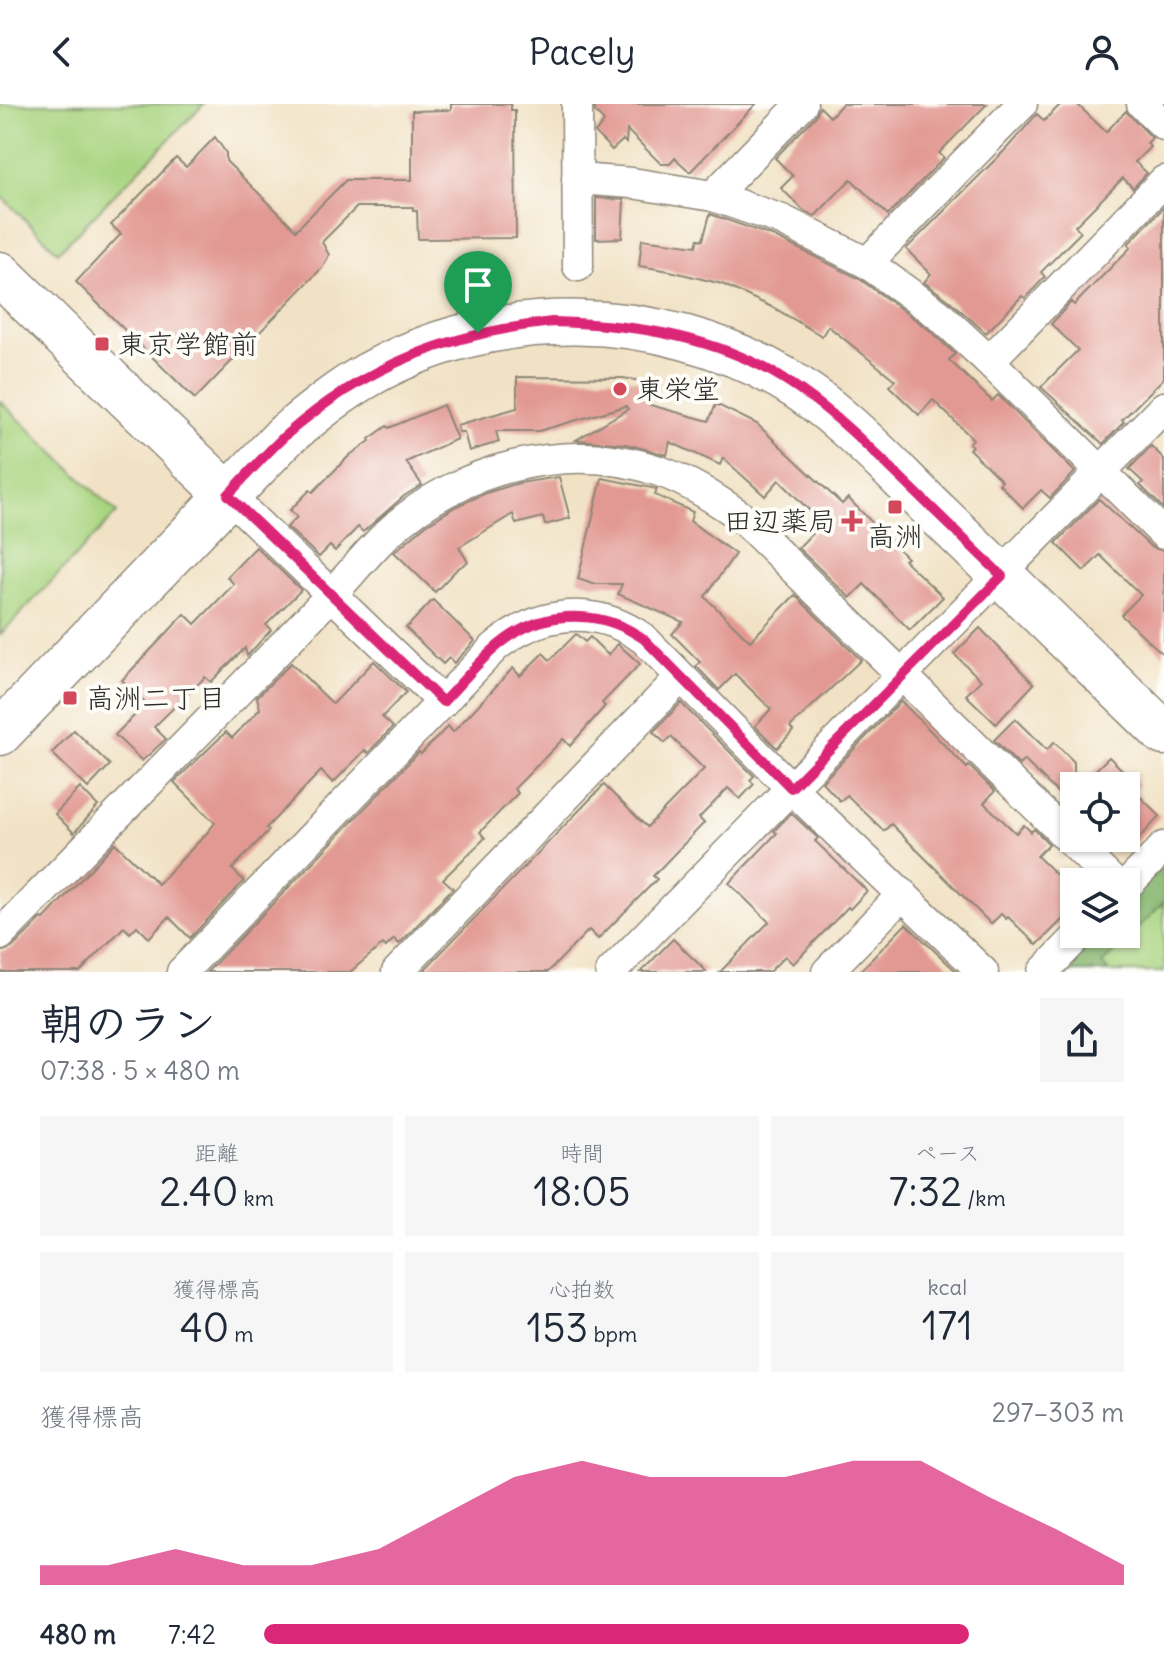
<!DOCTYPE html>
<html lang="ja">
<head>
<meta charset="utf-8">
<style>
  body { margin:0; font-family:Delius,"Klee One",sans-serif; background:#f6f6f7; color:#1f2937; height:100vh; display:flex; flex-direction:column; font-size:30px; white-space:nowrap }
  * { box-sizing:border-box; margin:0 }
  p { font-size:26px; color:#747a83 }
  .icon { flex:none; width:44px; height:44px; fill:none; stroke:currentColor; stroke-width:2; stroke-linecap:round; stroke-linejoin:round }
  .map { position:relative; height:868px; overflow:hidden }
  .drawer { display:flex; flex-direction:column; background:#fff; flex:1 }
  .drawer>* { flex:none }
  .buttons { position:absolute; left:1060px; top:668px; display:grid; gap:16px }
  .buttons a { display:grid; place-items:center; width:80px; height:80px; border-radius:0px; background:#fff; box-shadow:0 2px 6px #0004; font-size:40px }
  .pin { position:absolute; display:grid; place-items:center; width:68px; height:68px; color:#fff; margin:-82px -34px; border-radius:50% 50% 50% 0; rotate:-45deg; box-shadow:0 0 8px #0007 }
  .pin .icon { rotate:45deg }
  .round { display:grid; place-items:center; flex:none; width:84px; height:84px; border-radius:0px; background:#f6f6f7 }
  .summary { display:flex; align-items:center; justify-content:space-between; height:136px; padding:0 40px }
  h1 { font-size:44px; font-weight:600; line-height:60px }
  .metrics { display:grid; grid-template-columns:repeat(3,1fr); gap:12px; height:136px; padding:8px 40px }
  .metrics div { display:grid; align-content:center; border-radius:0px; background:#f6f6f7; text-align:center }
  .metrics b { font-size:40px; font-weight:600 }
  .metrics small { font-size:22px; font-weight:400 }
  .metrics p { font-size:22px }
  .chart { height:224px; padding:16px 40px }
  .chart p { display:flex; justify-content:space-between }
  .chart svg { width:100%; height:144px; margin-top:8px; fill:#db2777; opacity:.7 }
  ul { padding:0 40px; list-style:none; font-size:26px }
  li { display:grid; grid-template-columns:128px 96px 1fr; align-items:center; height:60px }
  li i { height:20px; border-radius:10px; background:#db2777 }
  header { display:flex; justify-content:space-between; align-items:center; height:104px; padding:0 40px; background:#fff; font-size:36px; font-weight:600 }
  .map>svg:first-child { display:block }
</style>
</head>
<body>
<header><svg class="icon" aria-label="back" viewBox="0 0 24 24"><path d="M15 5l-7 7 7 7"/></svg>Pacely<svg class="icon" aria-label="person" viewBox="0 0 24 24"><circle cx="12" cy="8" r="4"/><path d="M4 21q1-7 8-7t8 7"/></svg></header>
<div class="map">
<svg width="1164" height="868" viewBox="0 0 1164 868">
  <rect width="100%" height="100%" fill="#fdfcf7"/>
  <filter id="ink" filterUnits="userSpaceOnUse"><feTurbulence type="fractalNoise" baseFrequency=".0125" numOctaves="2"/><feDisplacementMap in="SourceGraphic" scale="16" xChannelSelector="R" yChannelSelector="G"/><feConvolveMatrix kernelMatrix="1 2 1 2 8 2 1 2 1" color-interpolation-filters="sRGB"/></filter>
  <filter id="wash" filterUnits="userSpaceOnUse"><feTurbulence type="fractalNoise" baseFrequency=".006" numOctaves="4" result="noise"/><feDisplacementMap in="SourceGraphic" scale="32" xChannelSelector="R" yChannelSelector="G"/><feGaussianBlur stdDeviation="1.8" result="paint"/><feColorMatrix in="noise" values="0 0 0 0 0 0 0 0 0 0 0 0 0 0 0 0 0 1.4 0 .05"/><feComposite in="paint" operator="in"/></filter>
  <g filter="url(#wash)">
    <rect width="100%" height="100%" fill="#f1e2c5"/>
    <!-- green -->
    <g fill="#a9d480" stroke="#6a8056" stroke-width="2">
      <polygon points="0,0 204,0 58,148 0,91"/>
      <polygon points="0,297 117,409 0,531"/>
      <polygon points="1164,761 1164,868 1059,868 1096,830 1126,830 1126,799"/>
    </g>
    <!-- forest -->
    <polygon fill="#86b66e" stroke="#58704c" stroke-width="2" points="1164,761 1164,798 1102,860 1109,868 1059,868 1096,830 1126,830 1126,799"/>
    <g id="blocks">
      <!-- building -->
      <g fill="#e29993">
        <polygon points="451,0 511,0 511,6 515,6 516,134 418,135 417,107 413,107 413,103 357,103 322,138 329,151 322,164 195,295 76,178 121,130 111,121 176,54 186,63 215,33 226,49 226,57 296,126 346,76 412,76 412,7 451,6"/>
        <polygon points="595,0 756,0 690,68 675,54 670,60 661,60 627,26 626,39 623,36 612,46 595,29 604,17 595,8"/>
        <polygon points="842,0 987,0 939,49 944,54 888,111 851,75 815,112 804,107 781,84 793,72 775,54 815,13 820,3 830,13"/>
        <polygon points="1061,0 1077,0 1106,28 1126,7 1152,34 1147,39 1150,43 1135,58 1147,69 1133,84 1123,74 1075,122 1081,128 1041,168 1045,173 1025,194 1022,192 986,229 950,197 924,178 931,170 906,145 1007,44 1037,10 1044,17"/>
        <polygon points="596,94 624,96 622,134 596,135"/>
        <polygon points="1164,103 1164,274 1122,316 1124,318 1103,340 1041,283 1078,246 1051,220 1071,198 1074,201 1131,143 1128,140"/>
        <polygon points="710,110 775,133 858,174 927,224 955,250 949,256 992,297 998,291 1075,368 1050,394 1041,386 1023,404 999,380 1002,377 969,345 972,342 969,339 973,335 933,296 919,311 889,282 895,276 828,222 822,232 774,204 722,180 670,167 639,162 642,135 696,142 698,135 703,136"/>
        <polygon points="517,273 623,274 654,279 650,301 709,317 716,300 757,320 842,400 848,394 907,454 904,456 943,493 910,526 864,480 850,494 798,444 822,419 779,376 765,392 723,354 720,361 670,338 667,351 626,340 576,336 628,305 626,302 539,327 496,327 499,338 469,347 464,328 458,328 457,321 517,304"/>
        <polygon points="443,301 457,335 406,358 422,381 404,392 363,428 358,423 335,447 330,442 319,453 287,423 297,413 290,406 310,386 313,388 350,351 370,337 369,335 387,322 389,324"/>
        <polygon points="1151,342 1164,355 1164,405 1140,381 1143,378 1129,365"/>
        <polygon points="559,373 570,414 545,421 543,413 516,420 513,410 459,443 468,458 457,465 435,488 394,448 426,421 455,403 486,389 519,379"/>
        <polygon points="602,374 657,385 655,391 693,408 690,417 735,450 705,493 750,537 795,491 861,556 790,623 793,627 777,644 755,622 771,605 735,570 719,586 696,562 700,558 672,530 683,518 618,490 622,480 593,480 578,475"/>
        <polygon points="1099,395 1151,443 1164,447 1164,551 1121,511 1141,491 1100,451 1084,467 1056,439"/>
        <polygon points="256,443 301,486 266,521 271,526 247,552 245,544 211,578 205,573 154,623 166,635 142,657 115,631 146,600 122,576 185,510 195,520 234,480 227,473"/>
        <polygon points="433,496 475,537 454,559 449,554 443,560 406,524"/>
        <polygon points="980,524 1034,580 996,620 966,591 981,576 954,550"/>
        <polygon points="576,530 585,538 590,533 608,551 618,540 640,560 602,599 605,602 570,642 563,635 514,685 518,689 480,728 485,734 443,775 453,784 399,840 394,835 386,843 383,840 350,868 207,868 419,648 421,650 448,622 453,628 513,564 520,572 543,549 550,556"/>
        <polygon points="374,557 406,588 382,613 393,623 368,649 365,646 333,679 321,667 266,724 269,726 232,765 244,777 190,834 169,813 149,834 137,822 130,829 124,823 80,868 0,868 0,848 12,844 42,814 44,815 115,739 158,780 206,730 215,719 174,678 226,628 232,634 260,605 257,593 291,559 333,600"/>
        <polygon points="901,597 967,664 969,662 995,687 984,699 1016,729 1024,721 1031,728 1034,725 1049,740 1037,752 1074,788 1074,804 1037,841 1008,813 1006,815 1001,810 991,820 891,720 884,727 847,691 840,697 822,678"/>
        <polygon points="681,599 754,672 750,676 754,680 740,695 728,684 699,714 704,719 653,772 657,775 598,835 589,826 548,868 428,868 425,865 604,681 647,723 704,665 671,633 665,639 653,628"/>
        <polygon points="1015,615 1047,646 1054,638 1074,658 1074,714 1059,700 1064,695 1024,656 1019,661 994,636"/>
        <polygon points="74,626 110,661 88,684 52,649"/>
        <polygon points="1109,653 1139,682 1129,682 1160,712 1126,748 1126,682 1079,682"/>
        <polygon points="80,684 98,702 74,729 55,710"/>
        <polygon points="791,709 818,734 815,737 867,787 850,805 848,803 793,860 785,852 769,868 720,868 769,818 729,779 777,729 774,727"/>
        <polygon points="906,820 957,868 859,868"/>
        <polygon points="673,835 707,868 641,868"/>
      </g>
    </g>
  </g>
  <g filter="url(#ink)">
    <use href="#blocks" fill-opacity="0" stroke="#8e8678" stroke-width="2"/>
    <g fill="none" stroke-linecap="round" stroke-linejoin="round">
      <defs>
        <g id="street">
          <polyline points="577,0 578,162"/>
          <polyline points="1142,0 1164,21"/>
          <polyline points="577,75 632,79 713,92 782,116 867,159 938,210 989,257 1164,430"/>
          <polyline points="713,92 802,0"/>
          <polyline points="867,159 1022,0"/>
          <polyline points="989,257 1164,77"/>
          <polyline points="228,391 443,598"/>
          <polyline points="1126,782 1164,743"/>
          <path d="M0 831C82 747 164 663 246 579 274 550 303 521 330 492 350 471 367 449 388 429 457 364 568 335 659 367 688 377 714 394 739 411L1113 778"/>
          <path d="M182 868 495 543C541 506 595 500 644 535L791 684 983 868"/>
          <polyline points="397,868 681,573"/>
          <polyline points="611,868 1164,303"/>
          <polyline points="827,868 903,790"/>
          <polyline points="1043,868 1080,830"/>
        </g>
        <g id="secondary">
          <polyline points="0,170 228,391"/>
          <path d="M0 629 286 331C312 310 338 288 368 271 495 199 659 202 784 275 842 309 890 364 938 410 1014 483 1089 556 1164 629"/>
        </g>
      </defs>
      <!-- street casing -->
      <use href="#street" stroke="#8e8678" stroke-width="33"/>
      <!-- secondary casing -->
      <use href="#secondary" stroke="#8e8678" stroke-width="47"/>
      <!-- street -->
      <use href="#street" stroke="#fff" stroke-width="30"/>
      <!-- secondary -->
      <use href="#secondary" stroke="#fff" stroke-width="44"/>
    </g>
  </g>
  <g fill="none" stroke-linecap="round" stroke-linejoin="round" filter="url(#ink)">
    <defs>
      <path id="route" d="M552 218C621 220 689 228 753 258 810 285 857 331 901 374 935 407 968 439 1002 472L791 684 644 535C624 521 605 514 581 513 515 509 484 555 443 598L228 391C247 371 266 349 287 330 365 262 449 229 552 218Z"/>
    </defs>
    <!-- route casing -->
    <use href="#route" stroke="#fff" stroke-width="16"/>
    <!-- route -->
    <use href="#route" stroke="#db2777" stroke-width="10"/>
  </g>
  <!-- markers -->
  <g fill="#d1495b" stroke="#fdfcf7" stroke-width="3">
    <rect x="94" y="232" width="16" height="16" rx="4"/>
    <circle cx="620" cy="285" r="8"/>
    <rect x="887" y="395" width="16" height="16" rx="4"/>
    <path d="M848 405h8v8h8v8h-8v8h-8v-8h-8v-8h8z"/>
    <rect x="62" y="586" width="16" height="16" rx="4"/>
  </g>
  <g text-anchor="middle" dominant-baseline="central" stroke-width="8" stroke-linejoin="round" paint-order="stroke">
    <!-- poi labels -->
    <g font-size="28" fill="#2b2b2b" stroke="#fdfcf7" text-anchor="start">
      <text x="118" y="240">東京学館前</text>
      <text x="636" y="285">東栄堂</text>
      <text x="836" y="417" text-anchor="end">田辺薬局</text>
      <text x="895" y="432" text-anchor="middle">高洲</text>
      <text x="86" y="594">高洲二丁目</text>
    </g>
  </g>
</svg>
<div class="buttons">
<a><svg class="icon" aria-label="locate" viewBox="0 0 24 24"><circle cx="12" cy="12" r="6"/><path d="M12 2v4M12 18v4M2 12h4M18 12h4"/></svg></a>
<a><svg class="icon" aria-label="layers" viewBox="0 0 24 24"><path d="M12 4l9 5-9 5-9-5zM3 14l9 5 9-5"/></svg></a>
</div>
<div class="pin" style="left:478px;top:229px;background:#1e9e55"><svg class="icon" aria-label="arrive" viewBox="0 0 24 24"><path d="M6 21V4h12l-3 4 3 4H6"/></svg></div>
</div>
<section class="drawer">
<div class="summary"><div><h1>朝のラン</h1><p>07:38 · 5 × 480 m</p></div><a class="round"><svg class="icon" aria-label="share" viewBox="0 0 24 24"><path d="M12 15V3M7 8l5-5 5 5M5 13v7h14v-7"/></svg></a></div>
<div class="metrics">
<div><p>距離</p><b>2.40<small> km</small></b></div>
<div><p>時間</p><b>18:05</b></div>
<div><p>ペース</p><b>7:32<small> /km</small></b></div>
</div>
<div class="metrics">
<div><p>獲得標高</p><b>40<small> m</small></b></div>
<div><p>心拍数</p><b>153<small> bpm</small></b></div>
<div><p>kcal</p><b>171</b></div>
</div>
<div class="chart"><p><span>獲得標高</span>297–303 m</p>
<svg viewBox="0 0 160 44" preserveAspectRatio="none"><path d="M0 44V38L10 38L20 33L30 38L40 38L50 33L60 22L70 11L80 6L90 11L100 11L110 11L120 6L130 6L140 17L150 27L160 38V44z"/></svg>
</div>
<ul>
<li><b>480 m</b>7:42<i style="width:82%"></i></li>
</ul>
</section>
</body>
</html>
